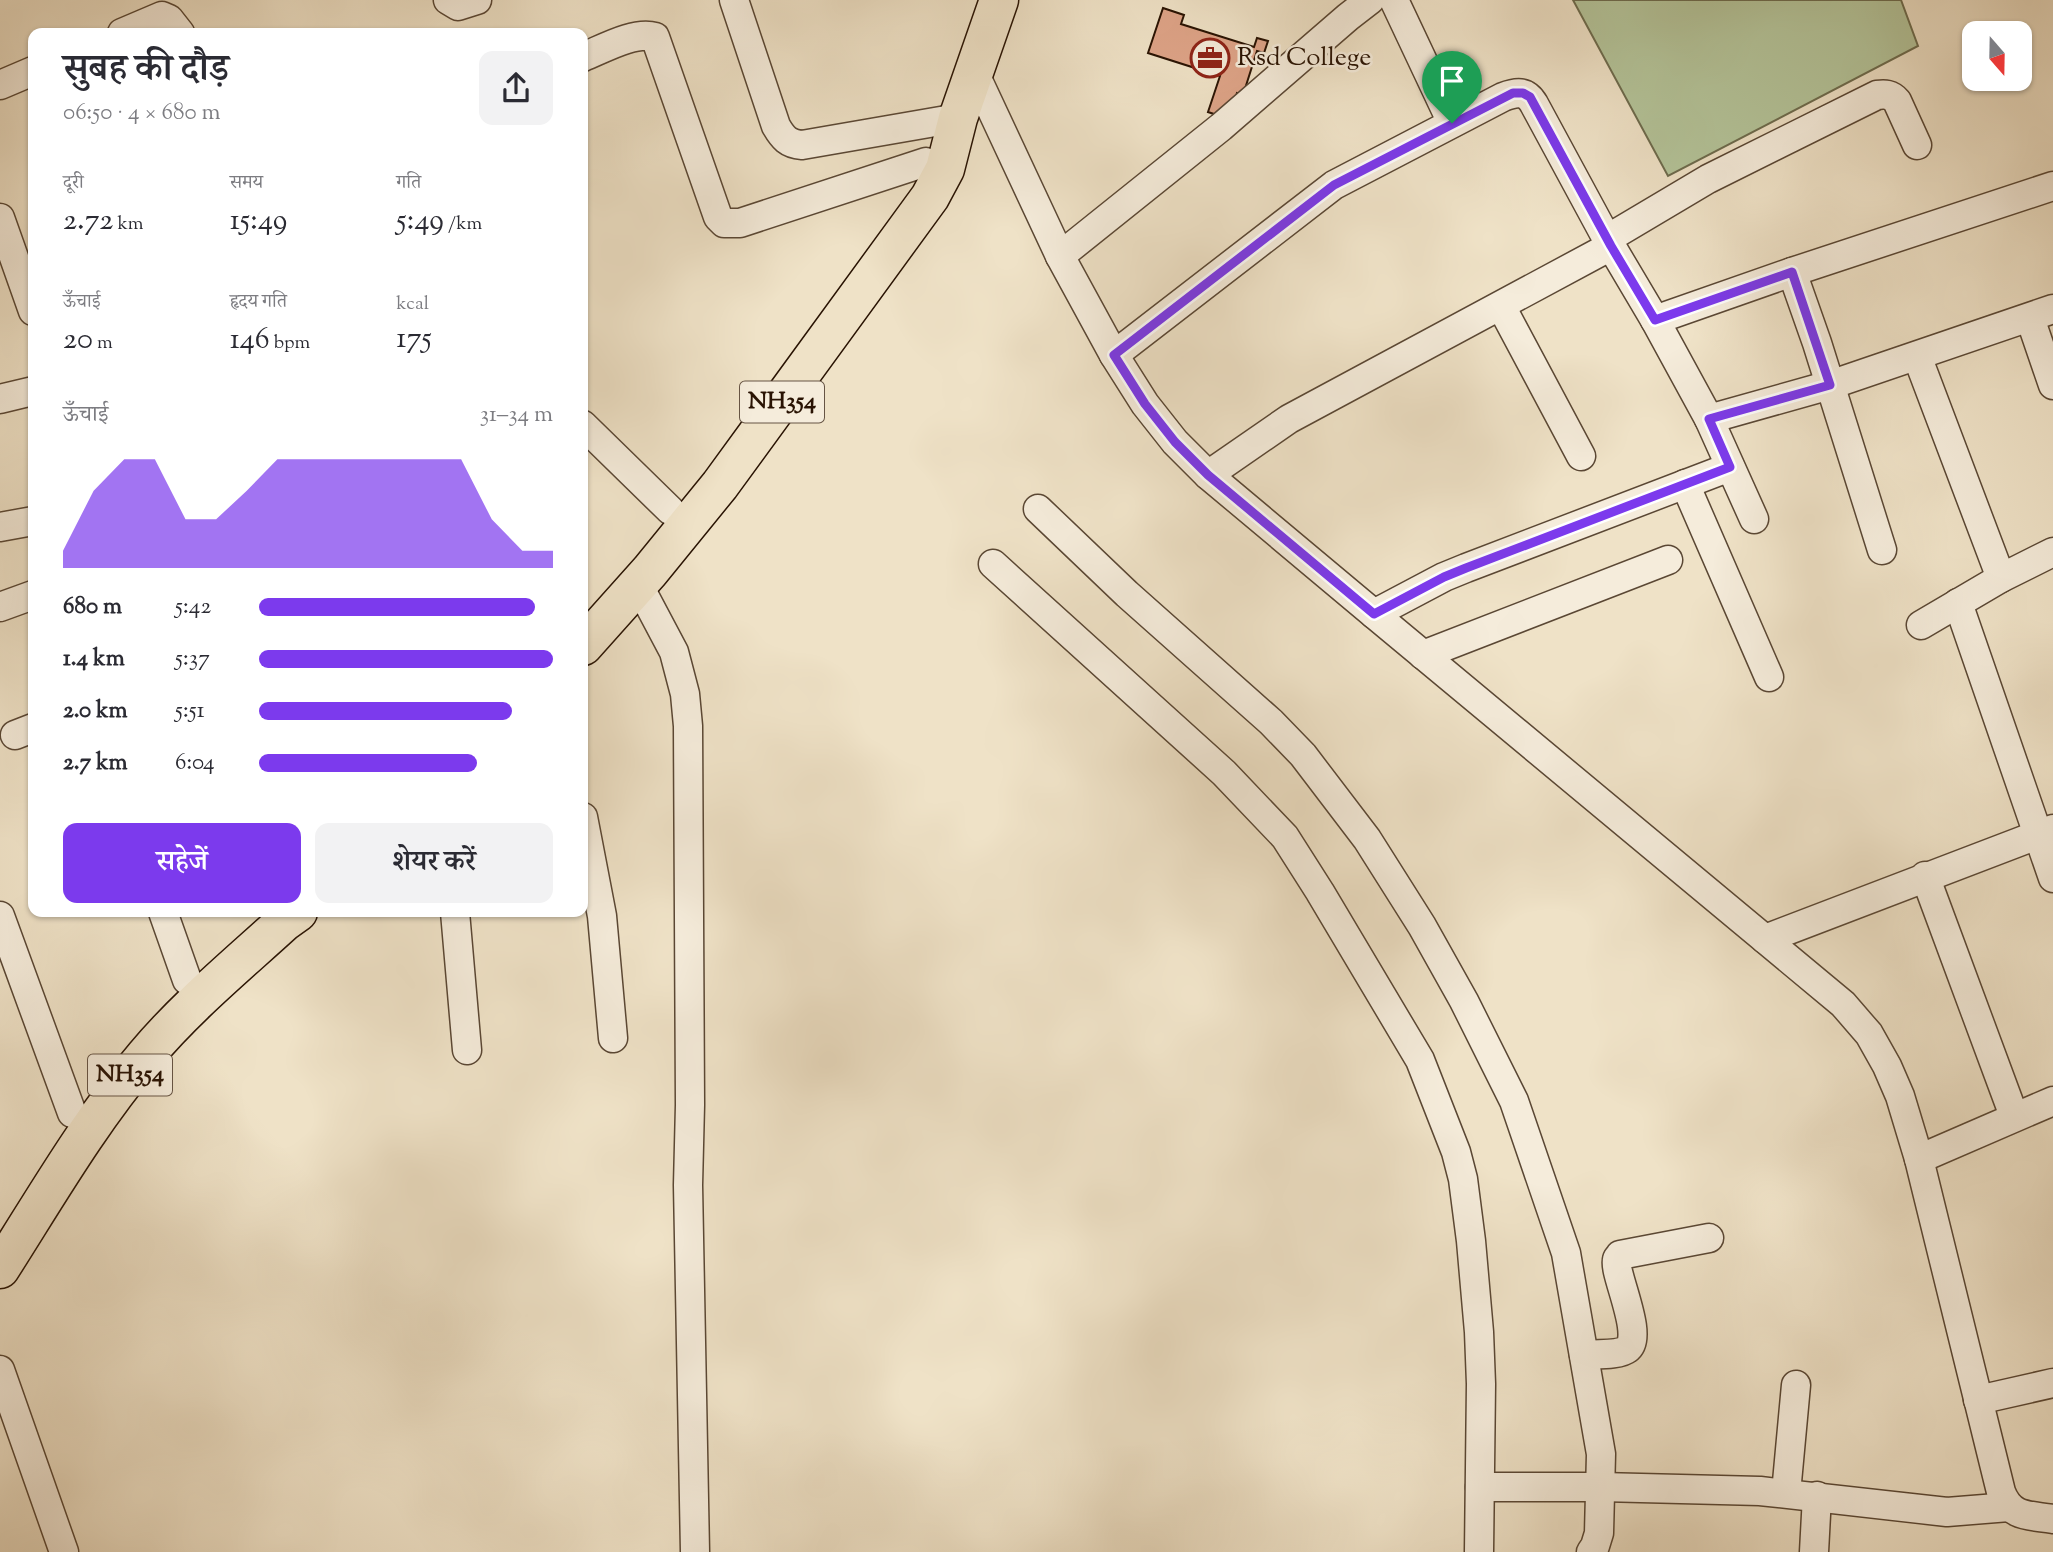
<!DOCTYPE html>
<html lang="hi">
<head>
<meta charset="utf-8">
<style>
  body { margin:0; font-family:"Sorts Mill Goudy","Noto Serif Devanagari",serif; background:#f2f2f3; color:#2b2b33; height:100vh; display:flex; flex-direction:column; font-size:26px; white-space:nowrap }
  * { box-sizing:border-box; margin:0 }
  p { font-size:23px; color:#7c7c81 }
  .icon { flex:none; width:38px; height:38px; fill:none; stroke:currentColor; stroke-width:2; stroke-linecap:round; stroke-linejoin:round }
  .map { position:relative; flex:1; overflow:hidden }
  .details { position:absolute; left:28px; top:28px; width:560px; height:889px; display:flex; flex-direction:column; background:#fff; border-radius:14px; box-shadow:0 2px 5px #0004 }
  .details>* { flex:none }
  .needle { width:46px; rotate:160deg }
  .controls { position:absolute; left:1962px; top:21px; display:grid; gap:14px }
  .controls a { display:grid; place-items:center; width:70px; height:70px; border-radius:14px; background:#fff; box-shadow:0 2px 5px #0004; font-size:35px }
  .pin { position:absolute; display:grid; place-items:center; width:60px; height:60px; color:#fff; margin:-72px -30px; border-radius:50% 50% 50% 0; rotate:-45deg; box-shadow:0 0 7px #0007 }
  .pin .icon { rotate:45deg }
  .round { display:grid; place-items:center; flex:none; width:74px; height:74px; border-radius:14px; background:#f2f2f3 }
  .summary { display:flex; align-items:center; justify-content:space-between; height:119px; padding:0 35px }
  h1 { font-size:38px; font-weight:600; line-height:52px }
  .stats { display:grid; grid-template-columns:repeat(3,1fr); gap:10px; height:119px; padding:7px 35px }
  .stats div { display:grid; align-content:center }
  .stats b { font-size:30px; font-weight:600 }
  .stats small { font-size:19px; font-weight:400 }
  .stats p { font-size:19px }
  .chart { height:196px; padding:14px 35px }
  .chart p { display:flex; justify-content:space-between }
  .chart svg { width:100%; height:126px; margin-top:7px; fill:#7c3aed; opacity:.7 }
  .primary-button { display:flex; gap:14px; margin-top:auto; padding:14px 35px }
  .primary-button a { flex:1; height:80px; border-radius:14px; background:#7c3aed; color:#fff; font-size:28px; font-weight:600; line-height:80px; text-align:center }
  .primary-button a+a { background:#f2f2f3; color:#2b2b33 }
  ul { padding:0 35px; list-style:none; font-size:23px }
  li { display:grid; grid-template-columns:112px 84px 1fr; align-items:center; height:52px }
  li i { height:18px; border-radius:9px; background:#7c3aed }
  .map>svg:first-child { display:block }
</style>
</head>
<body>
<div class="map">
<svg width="2053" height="1552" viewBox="0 0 2053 1552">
  <rect width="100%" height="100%" fill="#efe2c7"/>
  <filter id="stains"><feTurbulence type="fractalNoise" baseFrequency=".00286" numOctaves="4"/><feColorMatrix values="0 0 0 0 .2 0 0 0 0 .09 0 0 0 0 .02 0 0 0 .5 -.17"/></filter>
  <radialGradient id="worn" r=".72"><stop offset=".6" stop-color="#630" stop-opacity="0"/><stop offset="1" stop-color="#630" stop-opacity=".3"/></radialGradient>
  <!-- green -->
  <polygon fill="#b4c49a" stroke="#6e6c4e" stroke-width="2" points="1573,0 1901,0 1918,46 1668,176"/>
  <!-- building -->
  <polygon fill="#dea488" stroke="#291303" stroke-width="2" points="1163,8 1184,15 1181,24 1254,47 1257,38 1268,41 1264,53 1257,51 1243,95 1237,93 1229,119 1208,112 1220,76 1148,53"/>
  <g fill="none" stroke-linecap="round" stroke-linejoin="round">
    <defs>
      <g id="minor">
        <polyline points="448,0 458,6 477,0"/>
        <path d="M734 0 776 126C783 138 788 144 802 145L958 118"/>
        <polyline points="1394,0 1452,123"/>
        <polyline points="122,33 162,16 169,19 180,33"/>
        <path d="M583 57C603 49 634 31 655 37L718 217 724 223H740L926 162"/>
        <path d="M974 72 1060 256 1114 355 1145 404 1175 442 1208 475 1374 614 1843 1004 1869 1034 1887 1066 1900 1096 1919 1159 2001 1492C2011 1518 2029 1515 2053 1519"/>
        <polyline points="0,85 33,71"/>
        <polyline points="0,218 33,311"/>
        <path d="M1607 239 1708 179 1877 95C1885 94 1891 94 1897 101L1917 145"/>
        <polyline points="1060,256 1221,127 1348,17 1370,0"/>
        <polyline points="1792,272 1817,343 1882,550"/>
        <polyline points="1501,306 1581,456"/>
        <polyline points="2030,318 2053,385"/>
        <polyline points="1655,320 1792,272 2053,186"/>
        <path d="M1114 355 1334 185 1503 97C1516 92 1526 90 1534 104L1607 239 1655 320 1709 419 1754 519"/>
        <polyline points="1917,356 2001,578"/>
        <polyline points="0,399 33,391"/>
        <polyline points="1709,419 1830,385 2053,309"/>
        <polyline points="583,425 670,510"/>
        <polyline points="1208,475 1289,419 1611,246"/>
        <polyline points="1685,484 1769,677"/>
        <polyline points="1038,509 1127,594 1271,722 1303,755 1367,839 1422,926 1464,1001 1514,1101 1566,1253 1601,1454 1599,1533 1595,1546 1591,1552"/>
        <polyline points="0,527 33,521"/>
        <polyline points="993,564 1224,773 1285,837 1320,892 1420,1060 1456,1152 1463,1179 1471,1241 1479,1332 1481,1384 1479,1552"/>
        <polyline points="638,584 674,652 685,694 688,726 690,1105 688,1185 695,1552"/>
        <polyline points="1958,603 2053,878"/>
        <polyline points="0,607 33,595"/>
        <polyline points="1374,614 1444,577 1466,568 1730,467"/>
        <polyline points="1921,625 2001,578 2053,552"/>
        <polyline points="1423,655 1668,560"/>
        <polyline points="15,735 33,728"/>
        <polyline points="583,817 602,916 613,1038"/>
        <polyline points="1925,876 2014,1116"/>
        <polyline points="163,912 187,980"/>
        <polyline points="455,912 467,1050"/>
        <polyline points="0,916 72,1113"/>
        <polyline points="1765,939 2053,829"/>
        <polyline points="1919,1159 2053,1101"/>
        <path d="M1584 1355C1594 1354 1620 1355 1627 1349 1645 1337 1613 1272 1617 1260 1617 1258 1619 1257 1620 1255L1709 1238"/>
        <polyline points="0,1370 64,1552"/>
        <polyline points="1978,1400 2053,1383"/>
        <polyline points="1480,1487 1601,1487 1760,1491 1947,1512 2009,1507"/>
        <polyline points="1786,1493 1796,1385"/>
        <polyline points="1814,1552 1817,1496"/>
      </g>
      <g id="highway">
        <polyline points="583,646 650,571 720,485 930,197 945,169 958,118 999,0"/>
        <path d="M0 1269C46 1197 89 1122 145 1056 186 1007 237 965 284 922L298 912"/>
      </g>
    </defs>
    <!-- minor casing -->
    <use href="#minor" stroke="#5a4734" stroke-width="31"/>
    <!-- highway casing -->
    <use href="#highway" stroke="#291303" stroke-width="41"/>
    <!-- minor -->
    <use href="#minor" stroke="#f5ecdb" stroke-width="28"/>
    <!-- highway -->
    <use href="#highway" stroke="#efe2c7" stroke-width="38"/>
  </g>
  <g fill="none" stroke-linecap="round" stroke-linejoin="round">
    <defs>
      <polygon id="route" points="1513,93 1523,93 1530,97 1611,246 1655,320 1792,272 1830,385 1709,419 1730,467 1466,568 1444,577 1374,614 1208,475 1175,442 1145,404 1114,355 1334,185"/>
    </defs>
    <!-- route casing -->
    <use href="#route" stroke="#fff" stroke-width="14"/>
    <!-- route -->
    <use href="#route" stroke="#7c3aed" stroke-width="9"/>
  </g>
  <!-- icons -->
  <defs>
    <symbol id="office-ring" viewBox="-11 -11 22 22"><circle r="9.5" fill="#f5ecdb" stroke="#8f2418" stroke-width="1.5"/><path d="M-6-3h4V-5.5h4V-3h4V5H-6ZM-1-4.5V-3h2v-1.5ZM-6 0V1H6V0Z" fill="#8f2418"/></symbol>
  </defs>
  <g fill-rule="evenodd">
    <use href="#office-ring" x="1188" y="36" width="44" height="44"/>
  </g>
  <g text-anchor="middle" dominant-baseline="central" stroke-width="5" stroke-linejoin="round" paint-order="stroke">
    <!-- shield labels -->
    <g fill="#f5ecdb" stroke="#665444" stroke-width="2">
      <rect x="740" y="381.5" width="84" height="41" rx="5"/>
      <rect x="88" y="1054.5" width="84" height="41" rx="5"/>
    </g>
    <g font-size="24" font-weight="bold" fill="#291303">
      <text x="782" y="402">NH354</text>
      <text x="130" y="1075">NH354</text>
    </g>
    <!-- poi labels -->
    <g font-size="26" fill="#291303" stroke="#f5ecdb" text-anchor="start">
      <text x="1237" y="58">Rsd College</text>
    </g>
  </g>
  <rect width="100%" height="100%" filter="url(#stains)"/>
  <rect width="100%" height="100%" fill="url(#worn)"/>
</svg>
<div class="controls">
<a><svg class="needle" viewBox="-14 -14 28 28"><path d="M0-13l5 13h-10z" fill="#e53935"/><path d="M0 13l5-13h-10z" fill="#7c7c81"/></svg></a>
</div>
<div class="pin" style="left:1452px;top:123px;background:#1e9e55"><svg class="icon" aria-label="arrive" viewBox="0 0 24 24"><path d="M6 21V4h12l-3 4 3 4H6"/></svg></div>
<section class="details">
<div class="summary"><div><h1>सुबह की दौड़</h1><p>06:50 · 4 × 680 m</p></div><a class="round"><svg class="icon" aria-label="share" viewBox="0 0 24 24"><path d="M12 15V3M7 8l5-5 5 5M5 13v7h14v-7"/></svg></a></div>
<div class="stats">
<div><p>दूरी</p><b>2.72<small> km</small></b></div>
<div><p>समय</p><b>15:49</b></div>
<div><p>गति</p><b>5:49<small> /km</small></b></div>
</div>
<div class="stats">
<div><p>ऊँचाई</p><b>20<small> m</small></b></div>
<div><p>हृदय गति</p><b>146<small> bpm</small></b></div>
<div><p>kcal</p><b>175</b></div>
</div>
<div class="chart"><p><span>ऊँचाई</span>31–34 m</p>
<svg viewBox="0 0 160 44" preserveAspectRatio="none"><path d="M0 44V38L10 17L20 6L30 6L40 27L50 27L60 17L70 6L80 6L90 6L100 6L110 6L120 6L130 6L140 27L150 38L160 38V44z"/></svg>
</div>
<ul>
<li><b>680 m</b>5:42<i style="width:94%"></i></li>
<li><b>1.4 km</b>5:37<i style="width:100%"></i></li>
<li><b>2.0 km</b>5:51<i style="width:86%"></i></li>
<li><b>2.7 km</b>6:04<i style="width:74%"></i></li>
</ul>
<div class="primary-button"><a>सहेजें</a><a>शेयर करें</a></div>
</section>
</div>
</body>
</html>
